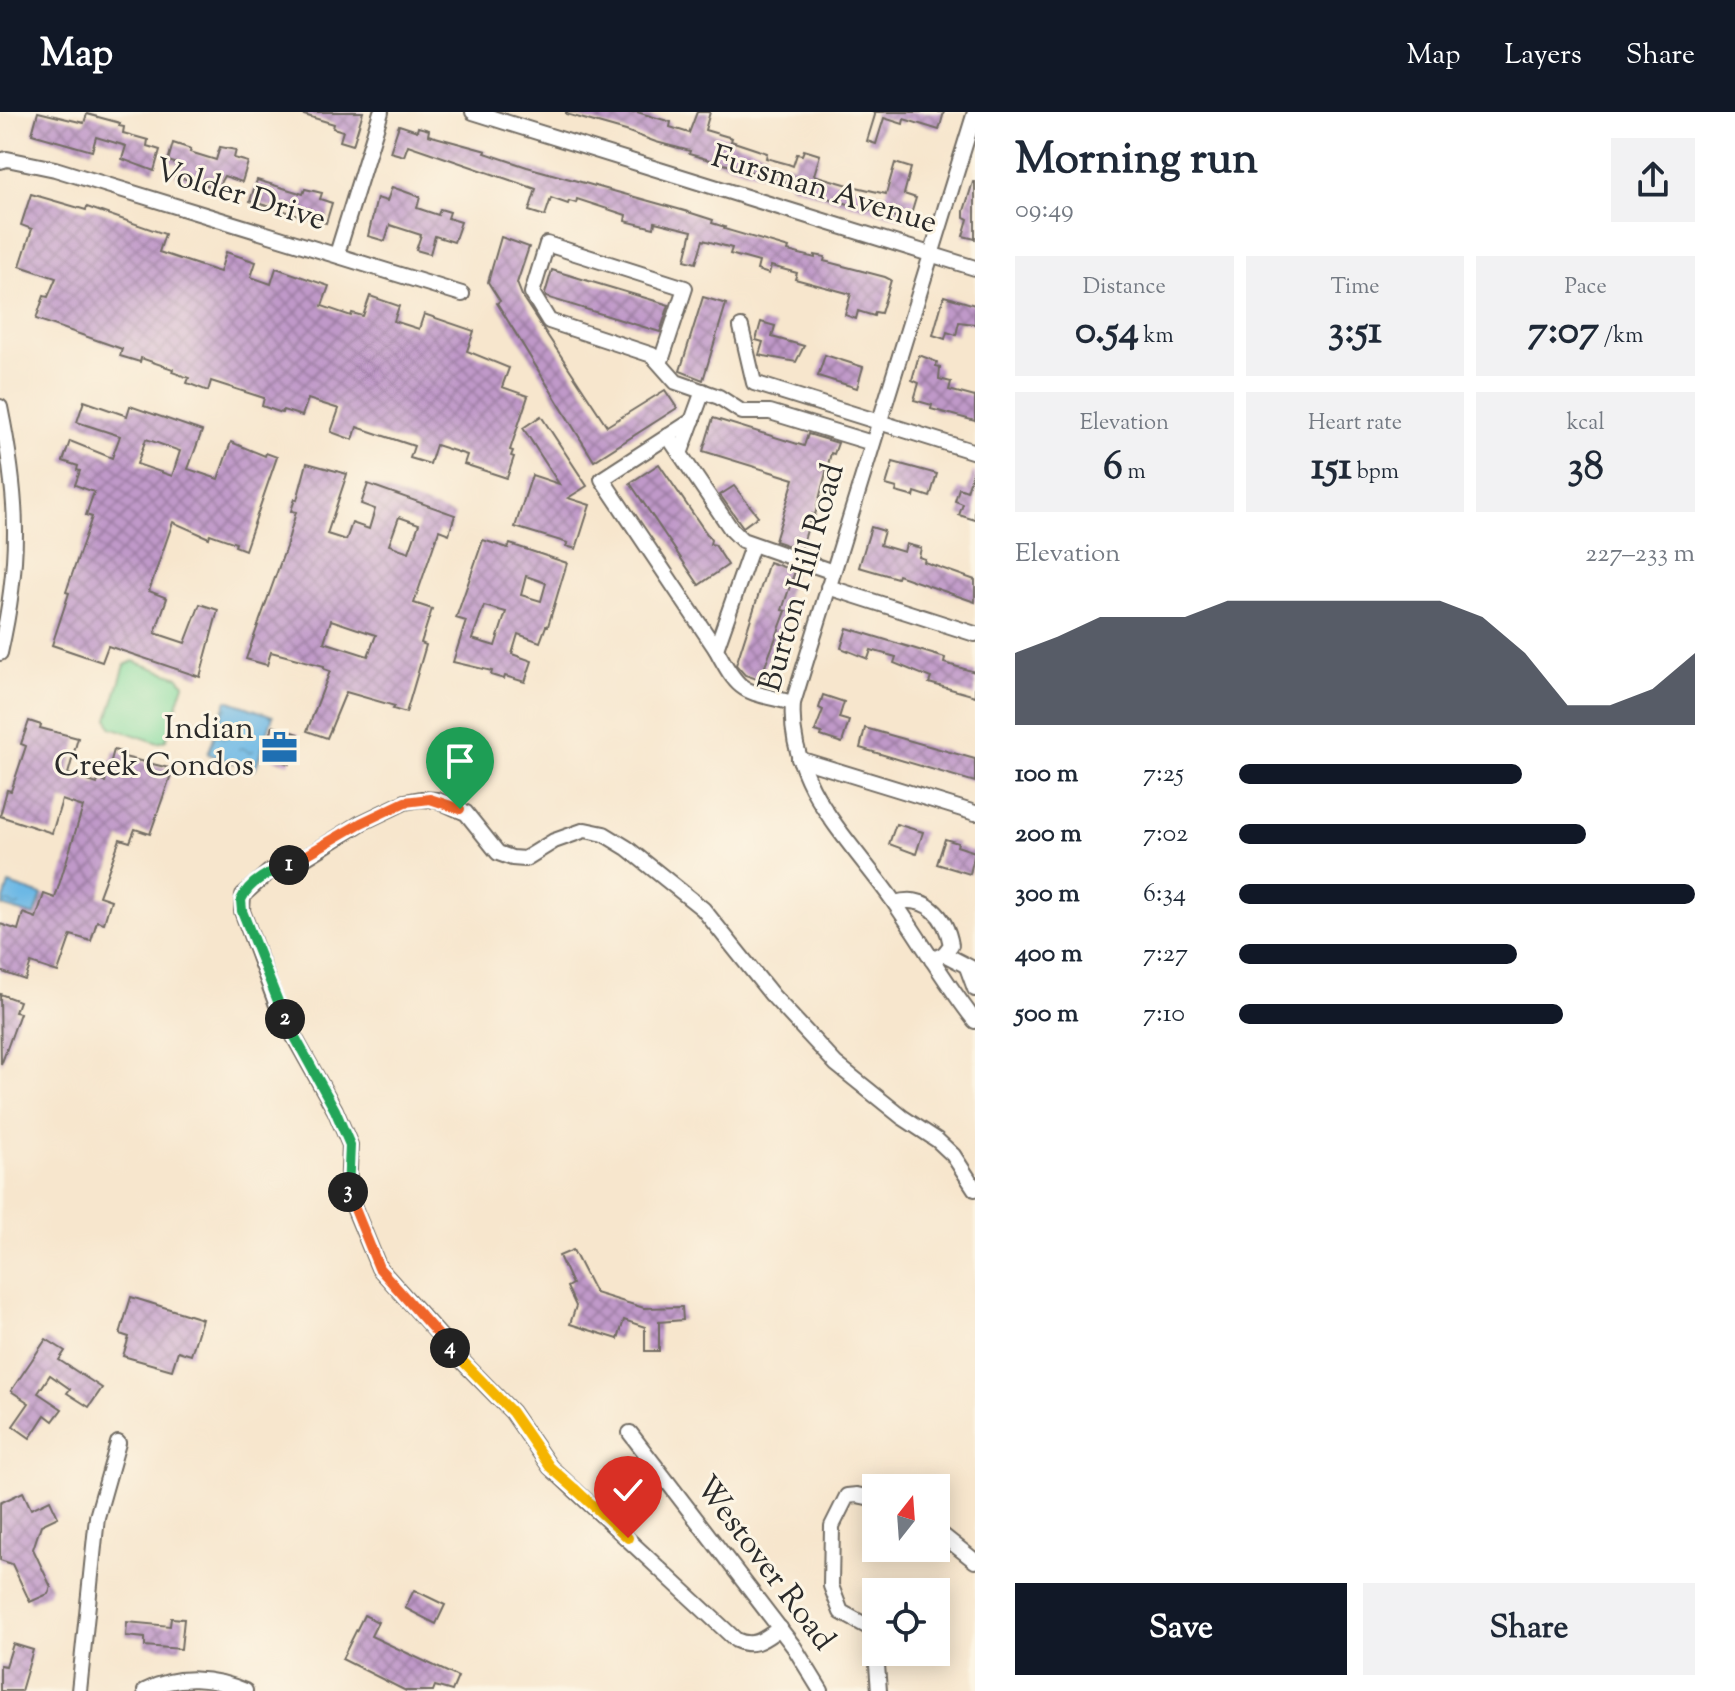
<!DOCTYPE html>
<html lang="en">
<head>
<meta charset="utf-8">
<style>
  body { margin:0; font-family:"Sorts Mill Goudy",serif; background:#f2f2f3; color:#1f2937; height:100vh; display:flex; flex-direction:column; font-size:30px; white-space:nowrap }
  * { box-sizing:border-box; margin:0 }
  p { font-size:26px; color:#747a83 }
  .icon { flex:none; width:44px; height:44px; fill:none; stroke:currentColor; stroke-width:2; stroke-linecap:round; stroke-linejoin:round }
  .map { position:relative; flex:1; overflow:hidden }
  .panel { display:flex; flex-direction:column; background:#fff; width:760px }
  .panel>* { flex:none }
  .needle { width:52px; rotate:17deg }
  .tools { position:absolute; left:862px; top:1362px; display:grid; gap:16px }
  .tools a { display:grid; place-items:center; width:88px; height:88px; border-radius:0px; background:#fff; box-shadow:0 4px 20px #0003; font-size:40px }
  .pin { position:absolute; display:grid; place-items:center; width:68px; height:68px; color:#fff; margin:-82px -34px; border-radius:50% 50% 50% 0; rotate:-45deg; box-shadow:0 0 8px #0007 }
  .pin .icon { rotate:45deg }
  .km { position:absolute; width:40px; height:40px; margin:-20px; border-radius:50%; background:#222; color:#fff; font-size:22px; line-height:40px; text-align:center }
  .round { display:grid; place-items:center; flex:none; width:84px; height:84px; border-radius:0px; background:#f2f2f3 }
  .overview { display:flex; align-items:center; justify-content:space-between; height:136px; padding:0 40px }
  h1 { font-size:44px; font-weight:700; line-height:60px }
  .stats { display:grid; grid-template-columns:repeat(3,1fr); gap:12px; height:136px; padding:8px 40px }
  .stats div { display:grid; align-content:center; border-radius:0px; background:#f2f2f3; text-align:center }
  .stats b { font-size:40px; font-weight:700 }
  .stats small { font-size:22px; font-weight:400 }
  .stats p { font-size:22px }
  .chart { height:224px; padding:16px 40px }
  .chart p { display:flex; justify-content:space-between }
  .chart svg { width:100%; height:144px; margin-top:8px; fill:#111827; opacity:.7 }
  .action { display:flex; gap:16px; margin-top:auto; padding:16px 40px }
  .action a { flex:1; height:92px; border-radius:0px; background:#111827; color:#fff; font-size:32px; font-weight:700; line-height:92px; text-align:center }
  .action a+a { background:#f2f2f3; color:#1f2937 }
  ul { padding:0 40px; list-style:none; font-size:26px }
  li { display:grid; grid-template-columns:128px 96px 1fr; align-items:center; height:60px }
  li i { height:20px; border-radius:10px; background:#111827 }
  header { display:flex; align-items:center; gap:48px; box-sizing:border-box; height:112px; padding:0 40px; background:#111827; color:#fff }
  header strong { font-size:38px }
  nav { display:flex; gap:44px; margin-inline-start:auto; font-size:28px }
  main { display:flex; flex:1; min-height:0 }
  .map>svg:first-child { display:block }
</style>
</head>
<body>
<header>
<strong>Map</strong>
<nav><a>Map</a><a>Layers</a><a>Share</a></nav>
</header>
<main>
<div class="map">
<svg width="975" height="1579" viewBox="0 0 975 1579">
  <defs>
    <pattern id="water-ripples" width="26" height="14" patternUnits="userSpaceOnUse" patternTransform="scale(2)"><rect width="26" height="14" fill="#6cb8e5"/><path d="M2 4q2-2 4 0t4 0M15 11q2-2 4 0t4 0" fill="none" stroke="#5996ba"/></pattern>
    <pattern id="building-cross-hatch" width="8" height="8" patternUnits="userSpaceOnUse" patternTransform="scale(2)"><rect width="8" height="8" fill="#c099c9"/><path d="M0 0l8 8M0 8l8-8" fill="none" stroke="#9c7da3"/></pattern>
  </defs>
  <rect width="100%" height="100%" fill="#fcf5e5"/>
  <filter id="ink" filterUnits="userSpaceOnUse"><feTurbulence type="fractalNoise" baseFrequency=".0125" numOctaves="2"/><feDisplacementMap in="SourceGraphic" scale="16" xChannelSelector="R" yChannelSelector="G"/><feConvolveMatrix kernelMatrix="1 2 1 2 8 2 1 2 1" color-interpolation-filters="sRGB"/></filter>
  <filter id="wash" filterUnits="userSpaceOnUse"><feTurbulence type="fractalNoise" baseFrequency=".006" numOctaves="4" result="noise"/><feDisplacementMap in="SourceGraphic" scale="32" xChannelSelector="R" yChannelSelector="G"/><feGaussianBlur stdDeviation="1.8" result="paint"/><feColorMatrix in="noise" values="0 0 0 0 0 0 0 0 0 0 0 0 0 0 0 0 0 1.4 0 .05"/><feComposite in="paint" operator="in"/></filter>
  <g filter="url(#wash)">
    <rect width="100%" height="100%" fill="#f7e6cd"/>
    <!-- green -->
    <polygon fill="#83da9e" stroke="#578264" stroke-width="2" points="133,549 179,565 184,572 166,628 158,631 111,615 108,607 125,553"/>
    <!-- water -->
    <g fill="url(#water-ripples)" stroke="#4c7288" stroke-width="2">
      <polygon points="227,588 273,604 255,658 208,642"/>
      <polygon points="9,772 42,783 35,804 2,794"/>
    </g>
    <g id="blocks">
      <!-- building -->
      <g fill="url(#building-cross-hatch)" fill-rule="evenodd">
        <polygon points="38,0 84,11 87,2 120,11 119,14 124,15 123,21 148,28 147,34 160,38 154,59 122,47 126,34 96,25 92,39 32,22"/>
        <polygon points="304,0 363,0 353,33 340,29 343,19 333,16 334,12 304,3"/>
        <polygon points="566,0 637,0 671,10 670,15 689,21 697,0 710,0 705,18 732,26 731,29 767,41 766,46 788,52 793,54 797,42 802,43 804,38 820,43 814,63 852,74 886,82 895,51 911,56 904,82 916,86 909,109 820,84 789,73 790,71 689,42 690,39 656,30 626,19 566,2"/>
        <polygon points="873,0 944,0 939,18 904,7 903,12 884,6 876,32 867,29 875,3"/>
        <polygon points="399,13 417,19 418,15 429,18 428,23 486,39 485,41 527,55 685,99 713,108 712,111 725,115 724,117 789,136 788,139 815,146 815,143 825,145 824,149 885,165 891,168 881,201 875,200 874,204 858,199 856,207 845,203 851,182 795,167 797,161 771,154 769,162 757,158 759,150 730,142 732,136 703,128 696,151 685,148 692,119 655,110 654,116 625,109 626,103 577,87 576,91 569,89 568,92 551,86 545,104 529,99 536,77 408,33 404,44 390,40"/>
        <polygon points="173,31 191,37 190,40 216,48 220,35 236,38 234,46 248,50 242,70 224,64 217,76 175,64 178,52 168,49"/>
        <polygon points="257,68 303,82 305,77 322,81 320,87 332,91 326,111 250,89"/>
        <polygon points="973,70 975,70 975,127 963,124 968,107 964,105 964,99"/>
        <polygon points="392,75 420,85 417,96 438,103 440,97 450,100 448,106 461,110 454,130 435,124 430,142 416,138 421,123 390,113 385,129 368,124 377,86 387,89"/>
        <polygon points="31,82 86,98 87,95 165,122 159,140 207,156 220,160 226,140 256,150 251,165 271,172 276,156 329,174 322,194 351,204 352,201 363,204 370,184 399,194 394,209 419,217 424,202 474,219 467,239 509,256 502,275 528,284 510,338 513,339 511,344 514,345 507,366 464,352 467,343 436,333 430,352 410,346 414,334 357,315 353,328 331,320 339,297 308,287 302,304 283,298 282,301 262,294 264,286 211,269 208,279 187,271 189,266 172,260 173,257 141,246 140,250 120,244 122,237 36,207 44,184 48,185 56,166 20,154 32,117 21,113"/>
        <polygon points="501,125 529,135 517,171 523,186 607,314 665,278 677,296 594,349 497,191 500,189 488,170"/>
        <polygon points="552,158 669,193 660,220 546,185 545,182"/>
        <polygon points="944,184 975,193 975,212 959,210 956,223 947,220 945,227 933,223"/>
        <polygon points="703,185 726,192 703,268 680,259"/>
        <polygon points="761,210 775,214 772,225 804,234 796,250 759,243 763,230 756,228"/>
        <polygon points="825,243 863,255 857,276 818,264"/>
        <polygon points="919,243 937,250 936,254 940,255 939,267 951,270 949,278 975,285 975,309 931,297 932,293 914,288 919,271 912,268"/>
        <path d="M84 289 127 304 130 294 202 319 188 357 218 367 231 330 265 344 266 341 277 345 245 438 235 434 236 431 210 422 209 426 173 410 149 479 167 486 155 521 185 531 200 492 218 498 200 565 108 534 102 550 52 533 69 481 66 480 92 405 86 403 94 380 75 373 80 359 77 358 78 354 63 349 70 329 112 346 120 324 77 310ZM146 327 180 339 172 364 137 352Z"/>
        <polygon points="541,304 587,374 568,386 590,393 576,437 566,434 568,431 515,415 532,363 559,372 523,316"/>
        <polygon points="713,306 804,334 808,322 838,331 834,342 831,341 815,403 812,402 801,438 775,429 794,367 703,339"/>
        <polygon points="893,350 937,362 930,385 915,380 914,385 896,380 897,376 886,373"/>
        <path d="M307 351 347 362 327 422 346 428 352 411 369 417 375 397 361 392 368 372 455 403 449 422 439 418 414 491 432 497 421 531 426 533 406 601 393 597 395 594 346 580 327 626 307 619 330 559 324 557V554L271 540 267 553 246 547 286 435 296 400 291 399 295 387 297 388ZM399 405 419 412 409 440 389 433ZM331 508 376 523 368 544 324 530Z"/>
        <polygon points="659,352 711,428 710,432 715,433 728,453 699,473 630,371"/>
        <polygon points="973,360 975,360 975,408 959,403 963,392 955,389 959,376 967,379"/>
        <polygon points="734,374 758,404 743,415 720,383"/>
        <polygon points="871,415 884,419 880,433 904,440 906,432 921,436 919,445 925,447 924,450 975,468 975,490 898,463 897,466 859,455"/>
        <path d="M483 428 508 436 510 432 567 451 548 514H546L540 530 518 522 512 542 532 549 525 570 505 564 504 567 491 563 492 559 453 550 466 509 456 506ZM526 464 546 471 541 489 521 483ZM484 494 506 500 495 534 472 527Z"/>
        <polygon points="769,450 795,459 782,498 786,499 764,557 767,558 763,569 745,563 736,553"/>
        <polygon points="847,516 945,546 944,551 975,560 975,584 929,571 931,566 894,551 896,545 871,538 868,547 841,536"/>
        <polygon points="823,583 844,590 839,606 849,609 842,631 821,624 822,621 815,619 823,598 819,596"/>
        <polygon points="29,609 41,613 40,616 78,626 68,662 97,672 98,668 105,670 114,638 125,641 124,645 173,657 150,722 135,717 130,730 120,727 99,784 111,788 104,811 97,809 91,829 71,823 58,860 31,851 25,868 0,859 0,812 18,818 23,801 36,806 44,782 55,786 83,695 62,688 52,721 0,704 7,678 11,679 26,634 21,632"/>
        <polygon points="273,614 299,622 289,652 264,644"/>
        <polygon points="865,616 975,647 975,670 860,636"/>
        <polygon points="896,712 923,720 916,742 889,732"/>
        <polygon points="945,727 958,731 957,734 975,740 970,762 937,752"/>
        <polygon points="0,882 19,889 15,900 20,901 1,953"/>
        <polygon points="573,1138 595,1181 644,1196 682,1195 683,1208 659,1210 659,1239 645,1239 645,1215 624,1208 618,1227 570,1212 576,1194 567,1175 572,1172 559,1144"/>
        <polygon points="131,1185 202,1207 191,1243 178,1239 172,1258 123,1244 129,1225 120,1222"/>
        <polygon points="46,1227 65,1239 59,1248 102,1276 89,1295 67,1281 70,1277 50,1263 38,1281 62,1297 53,1309 45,1303 30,1326 13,1314 29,1291 11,1279"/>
        <polygon points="23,1380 31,1397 50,1388 58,1405 41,1413 33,1437 51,1475 48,1482 30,1490 12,1452 0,1448 0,1391"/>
        <polygon points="414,1478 445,1493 436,1512 405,1496"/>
        <polygon points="364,1503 378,1510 371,1524 458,1565 452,1579 435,1574 433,1579 406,1579 342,1547"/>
        <polygon points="171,1506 184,1507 181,1537 145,1534 145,1526 126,1524 127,1510 170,1514"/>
        <polygon points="13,1532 33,1538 21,1579 0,1579 0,1553 6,1554"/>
      </g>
    </g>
  </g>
  <g filter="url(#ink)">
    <use href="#blocks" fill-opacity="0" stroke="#726c64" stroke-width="2"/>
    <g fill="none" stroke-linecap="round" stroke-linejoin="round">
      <defs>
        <g id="minor">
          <polyline points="473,0 975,156"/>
          <path d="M975 0 793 591C787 674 853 730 896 793 923 832 946 872 975 909"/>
          <polyline points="0,49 7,47 55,57 462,182"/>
          <polyline points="337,142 381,0"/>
          <polyline points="741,215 754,271 975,340"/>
          <polyline points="660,252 685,176 547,132 532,181 549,209 652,243 676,270 719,285 742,300 770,300 872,331"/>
          <path d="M0 295C19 389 21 448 0 541"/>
          <polyline points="693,308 602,367 716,537"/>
          <polyline points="668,324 731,417 742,428 833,460"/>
          <polyline points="680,342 703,279"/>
          <path d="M752 434 716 537C741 584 743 578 793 591"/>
          <polyline points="828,475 975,522"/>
          <polyline points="799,647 975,701"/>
          <path d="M895 791C926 782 946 804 951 833L944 842 932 848"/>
          <polyline points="944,842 975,858"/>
          <polyline points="967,855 975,877"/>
          <polyline points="630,1321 794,1535 821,1579"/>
          <polyline points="876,1387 857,1383 847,1384 832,1414 831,1474 841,1500 874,1518 876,1536"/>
          <polyline points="936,1418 975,1449"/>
          <path d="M780 1516C765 1526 755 1537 736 1528L550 1355 512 1300 466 1253 379 1156 348 1081 350 1033 335 998 278 896 242 799 243 783 269 760 297 751 361 711 405 690 421 687 437 688 466 701 498 741 512 746 525 747 554 729 585 718 604 722 627 736 703 797 772 883 836 952 902 1005 937 1028 953 1043 975 1077"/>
          <polyline points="876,1540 879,1579"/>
          <polyline points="79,1579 97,1405 118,1331"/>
          <path d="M145 1579C176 1562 214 1565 245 1579"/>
        </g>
      </defs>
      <!-- minor casing -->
      <use href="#minor" stroke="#726c64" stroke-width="18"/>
      <!-- minor -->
      <use href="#minor" stroke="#fff" stroke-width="14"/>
    </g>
  </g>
  <g fill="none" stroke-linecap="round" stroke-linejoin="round" filter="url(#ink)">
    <defs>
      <polyline id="split-1" points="289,753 361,711 405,690 430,687 460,697"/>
      <path id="split-2" d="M285 907 242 799 241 788C250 768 270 760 289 753"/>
      <polyline id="split-3" points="285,907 335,998 350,1033 348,1080"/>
      <polyline id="split-4" points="348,1080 379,1156 450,1236"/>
      <polyline id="split-5" points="450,1236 512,1300 550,1355 575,1377"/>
      <polyline id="split-6" points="575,1377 628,1426"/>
    </defs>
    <!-- split-1 casing -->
    <use href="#split-1" stroke="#fff" stroke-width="16"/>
    <!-- split-2 casing -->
    <use href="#split-2" stroke="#fff" stroke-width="16"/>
    <!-- split-3 casing -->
    <use href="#split-3" stroke="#fff" stroke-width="16"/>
    <!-- split-4 casing -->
    <use href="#split-4" stroke="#fff" stroke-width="16"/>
    <!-- split-5 casing -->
    <use href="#split-5" stroke="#fff" stroke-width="16"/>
    <!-- split-6 casing -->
    <use href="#split-6" stroke="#fff" stroke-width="16"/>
    <!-- split-1 -->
    <use href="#split-1" stroke="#f0652b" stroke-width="10"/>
    <!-- split-2 -->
    <use href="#split-2" stroke="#22a559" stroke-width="10"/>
    <!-- split-3 -->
    <use href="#split-3" stroke="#22a559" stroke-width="10"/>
    <!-- split-4 -->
    <use href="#split-4" stroke="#f0652b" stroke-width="10"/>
    <!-- split-5 -->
    <use href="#split-5" stroke="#f5b400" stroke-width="10"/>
    <!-- split-6 -->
    <use href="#split-6" stroke="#f5b400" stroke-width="10"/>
  </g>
  <!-- icons -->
  <defs>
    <symbol id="office-bare" viewBox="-9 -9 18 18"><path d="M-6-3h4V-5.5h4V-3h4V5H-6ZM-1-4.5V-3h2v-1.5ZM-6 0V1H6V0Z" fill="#1f6fb2" stroke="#fcf5e5" stroke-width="2.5" paint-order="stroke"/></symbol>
  </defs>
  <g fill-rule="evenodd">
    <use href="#office-bare" x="254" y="610" width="51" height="51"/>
  </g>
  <g text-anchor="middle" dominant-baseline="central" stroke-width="6" stroke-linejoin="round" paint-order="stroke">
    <!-- street labels -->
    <g font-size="32" fill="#2b2b2b" stroke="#fcf5e5">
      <text transform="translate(824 79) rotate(17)">Fursman Avenue</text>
      <text transform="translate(240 84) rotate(17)">Volder Drive</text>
      <text transform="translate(803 466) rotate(-74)">Burton Hill Road</text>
      <text transform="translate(764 1452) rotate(53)">Westover Road</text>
    </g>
    <!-- poi labels -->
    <g font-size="32" fill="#2b2b2b" stroke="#fcf5e5" text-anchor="end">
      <text x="254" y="618">Indian<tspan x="254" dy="37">Creek Condos</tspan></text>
    </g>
  </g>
</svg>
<div class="tools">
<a><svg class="needle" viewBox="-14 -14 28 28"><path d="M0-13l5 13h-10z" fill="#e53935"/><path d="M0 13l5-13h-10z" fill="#747a83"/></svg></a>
<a><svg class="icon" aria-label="locate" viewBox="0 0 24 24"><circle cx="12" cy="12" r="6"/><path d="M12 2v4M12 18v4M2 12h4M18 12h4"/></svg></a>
</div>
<div class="pin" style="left:460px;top:697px;background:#1e9e55"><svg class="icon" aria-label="arrive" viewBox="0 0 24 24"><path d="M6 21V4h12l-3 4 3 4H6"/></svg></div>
<div class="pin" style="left:628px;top:1426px;background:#d93025"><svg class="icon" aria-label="check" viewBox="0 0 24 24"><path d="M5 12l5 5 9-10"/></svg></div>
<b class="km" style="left:289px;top:753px">1</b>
<b class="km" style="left:285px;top:907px">2</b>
<b class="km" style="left:348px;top:1080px">3</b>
<b class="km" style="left:450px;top:1236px">4</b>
</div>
<section class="panel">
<div class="overview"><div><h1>Morning run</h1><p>09:49</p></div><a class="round"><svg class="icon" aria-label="share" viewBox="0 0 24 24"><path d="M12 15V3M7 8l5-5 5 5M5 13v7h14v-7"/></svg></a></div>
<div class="stats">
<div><p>Distance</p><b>0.54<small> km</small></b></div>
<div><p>Time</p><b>3:51</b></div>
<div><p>Pace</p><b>7:07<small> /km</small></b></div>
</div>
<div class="stats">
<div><p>Elevation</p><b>6<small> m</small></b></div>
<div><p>Heart rate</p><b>151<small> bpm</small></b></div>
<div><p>kcal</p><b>38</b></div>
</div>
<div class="chart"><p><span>Elevation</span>227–233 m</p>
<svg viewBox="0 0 160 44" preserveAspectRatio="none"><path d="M0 44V22L10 17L20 11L30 11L40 11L50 6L60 6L70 6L80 6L90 6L100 6L110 11L120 22L130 38L140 38L150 33L160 22V44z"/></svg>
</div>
<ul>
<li><b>100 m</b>7:25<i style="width:62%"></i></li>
<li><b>200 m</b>7:02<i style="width:76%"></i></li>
<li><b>300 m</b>6:34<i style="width:100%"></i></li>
<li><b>400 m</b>7:27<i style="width:61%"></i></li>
<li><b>500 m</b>7:10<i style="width:71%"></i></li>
</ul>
<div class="action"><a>Save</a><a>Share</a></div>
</section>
</main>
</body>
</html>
